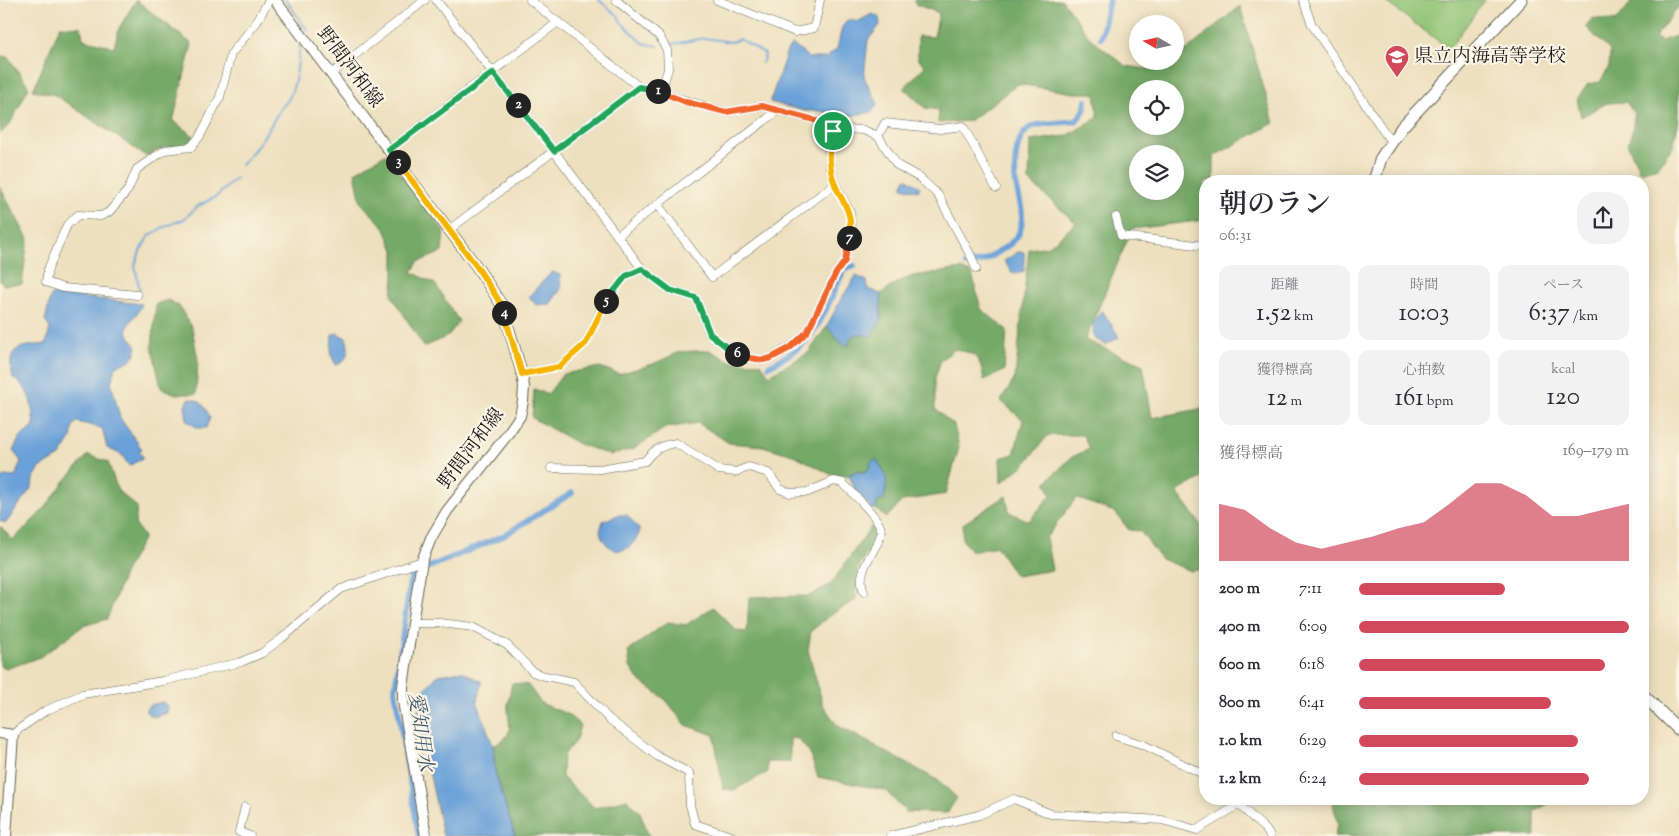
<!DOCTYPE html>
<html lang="ja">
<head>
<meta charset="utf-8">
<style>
  body { margin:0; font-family:"Sorts Mill Goudy","Noto Serif JP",serif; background:#f2f2f3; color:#2b2b33; height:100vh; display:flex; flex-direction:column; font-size:19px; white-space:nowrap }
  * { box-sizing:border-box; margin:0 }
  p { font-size:16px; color:#7c7c81 }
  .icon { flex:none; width:28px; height:28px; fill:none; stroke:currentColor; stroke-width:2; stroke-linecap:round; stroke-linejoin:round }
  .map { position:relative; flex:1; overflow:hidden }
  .sheet { position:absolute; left:1199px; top:175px; width:450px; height:630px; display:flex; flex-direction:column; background:#fff; border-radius:20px; box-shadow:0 2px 12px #0003 }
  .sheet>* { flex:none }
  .needle { width:32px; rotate:279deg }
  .tools { position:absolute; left:1129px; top:15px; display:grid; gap:10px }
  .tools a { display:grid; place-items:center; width:55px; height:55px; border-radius:50%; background:#fff; box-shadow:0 2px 12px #0003; font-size:25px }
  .pin { position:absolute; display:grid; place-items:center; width:42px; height:42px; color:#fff; margin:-21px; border:2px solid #fff; border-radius:50%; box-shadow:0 1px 5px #0007 }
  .km { position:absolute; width:25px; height:25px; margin:-12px; border-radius:50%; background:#222; color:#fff; font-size:14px; line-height:25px; text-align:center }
  .round { display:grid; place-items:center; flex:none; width:52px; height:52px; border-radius:20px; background:#f2f2f3 }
  .head { display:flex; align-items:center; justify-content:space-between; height:85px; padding:0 20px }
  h1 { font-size:28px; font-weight:600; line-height:38px }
  .stats { display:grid; grid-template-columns:repeat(3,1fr); gap:8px; height:85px; padding:5px 20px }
  .stats div { display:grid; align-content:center; border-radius:12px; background:#f2f2f3; text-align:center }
  .stats b { font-size:25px; font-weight:600 }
  .stats small { font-size:14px; font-weight:400 }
  .stats p { font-size:14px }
  .chart { height:140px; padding:10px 20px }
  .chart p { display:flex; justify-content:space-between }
  .chart svg { width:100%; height:90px; margin-top:5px; fill:#d1495b; opacity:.7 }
  ul { padding:0 20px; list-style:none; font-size:16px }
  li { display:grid; grid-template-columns:80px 60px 1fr; align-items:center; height:38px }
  li i { height:12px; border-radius:6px; background:#d1495b }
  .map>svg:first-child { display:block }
</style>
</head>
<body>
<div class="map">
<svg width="1679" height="836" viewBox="0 0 1679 836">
  <rect width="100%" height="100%" fill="#fcf5e5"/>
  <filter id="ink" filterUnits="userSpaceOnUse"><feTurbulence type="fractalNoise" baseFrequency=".02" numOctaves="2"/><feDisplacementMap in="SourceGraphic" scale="10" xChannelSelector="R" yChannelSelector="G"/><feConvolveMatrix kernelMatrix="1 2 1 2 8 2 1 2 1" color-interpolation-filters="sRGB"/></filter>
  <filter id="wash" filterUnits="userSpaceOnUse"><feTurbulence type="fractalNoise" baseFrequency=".0096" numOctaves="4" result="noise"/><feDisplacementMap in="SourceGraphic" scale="20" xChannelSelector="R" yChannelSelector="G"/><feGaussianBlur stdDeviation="1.12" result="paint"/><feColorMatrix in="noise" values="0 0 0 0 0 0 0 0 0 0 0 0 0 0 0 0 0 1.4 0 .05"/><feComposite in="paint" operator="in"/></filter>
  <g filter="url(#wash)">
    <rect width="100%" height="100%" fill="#ede0be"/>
    <!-- green -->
    <polygon fill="#91c374" stroke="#567048" points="1383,0 1485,0 1449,49"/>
    <!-- forest -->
    <g fill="#74a966" stroke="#486241" fill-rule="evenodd">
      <polygon points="136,0 192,44 173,121 195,137 189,145 165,147 146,156 55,95 33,90 60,26 81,27 83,39 114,47 119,28"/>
      <path d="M914 0H1062L1091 39 1126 66 1162 71 1240 6 1274 123 1214 156V181H1205V220L1132 229 1085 340 1143 365 1152 418 1205 408V476L1177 492 1205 531V569L1191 571 1161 559 1140 531 1129 530 1115 512 1076 498 1046 538 1052 570 1016 576 996 546 972 552 962 539 963 524 1006 496 1009 512 1029 521 1051 495 1046 482 1072 457 1089 449 1083 435H1048L1025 464 1001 483 1000 458 1014 454 1023 420 1001 401 1015 378 1029 249 1049 246 1076 223 1029 181 1030 141 1067 136 1098 117 1095 93H1074L1018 84 969 121 938 123 939 110 925 108 904 88 925 66 918 59V36L934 37 939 13 915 4ZM1138 89H1175V126H1138ZM1138 154H1175V191H1138Z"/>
      <polygon points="1633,0 1679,0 1679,6 1655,37 1661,41 1679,35 1679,120 1673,146 1658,167 1640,172 1628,145 1633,128 1634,113 1626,102 1607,103 1581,117 1577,99 1588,84 1600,82 1609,67 1610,51 1586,27 1593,18 1616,21"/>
      <polygon points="0,56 8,57 29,87 10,124 0,134"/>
      <polygon points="385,154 444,231 442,252 418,262 412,272 435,284 459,321 448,336 424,347 392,296 394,277 394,250 384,227 361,203 355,172"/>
      <polygon points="0,187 28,239 22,284 4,285 0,281"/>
      <path d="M961 269 972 274 981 309 1007 330 1004 371 984 380C980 358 978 354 955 349L941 360 935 378V409L954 425 959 447 946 494 902 501 886 518 876 509 877 502 869 469 865 472H855L849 475 834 476 796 456 763 446 729 443 698 423 665 428 634 449 610 455 579 444 532 418 534 389 548 394 563 374 600 367 619 374 653 364 679 352 709 350 732 362 761 363 769 375 808 353 827 326 839 341C854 338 867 328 881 321V294L898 282 913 276Z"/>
      <polygon points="168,300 179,306 192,328 198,360 196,394 176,394 161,388 152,347 156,304"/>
      <polygon points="88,455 108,462 118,491 137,507 135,524 144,537 125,572 107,619 83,626 40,657 6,669 0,666 0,526 13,540 44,509 64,482"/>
      <polygon points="872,525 876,536 858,569 856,600 832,614 811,631 808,650 823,705 837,725 939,781 957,798 947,813 906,812 885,790 818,777 809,752 798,739 790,738 790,762 767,762 768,772 734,790 723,789 714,735 686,725 666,700 638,679 630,667 628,651 668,622 686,625 713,607 737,631 747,632 749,597 809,596 831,584"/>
      <path d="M512 683 528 685 541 703 567 714 580 725 576 740 563 755 562 777 595 808 627 799 640 812 649 836H515L495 772 493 746C518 733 507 726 508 704 509 697 511 690 512 683Z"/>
      <polygon points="1340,799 1555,799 1535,812 1535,836 1334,836 1338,824 1333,804"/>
    </g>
    <!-- water -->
    <g fill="#6aa1d8" stroke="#435e7a">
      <polygon points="872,14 879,17 880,25 868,40 864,77 878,104 872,112 838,118 822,111 804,111 770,102 787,51 792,44 809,58 826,58 837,49 842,27 849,19 857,22"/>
      <polygon points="906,178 920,187 918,191 902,187"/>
      <polygon points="1018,252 1024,252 1024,271 1013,274 1004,261"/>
      <polygon points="552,272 560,275 561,289 550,304 536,305 529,296"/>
      <polygon points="856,276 867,281 868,289 881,294 881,321 870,336 855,334 850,338 849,346 839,341 827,326 841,299"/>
      <path d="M53 294 142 304C135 323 116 325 137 346 134 361 129 361 116 366L111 382 120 418 142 449 139 451 143 458 129 466 122 455 107 448 102 428 77 422 73 426 71 439 60 456 40 468 33 479 32 487 6 523 0 521V479L4 476 15 477 21 461 13 451 20 437 34 427C32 407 32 389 13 378 5 345 20 347 46 344L50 328 45 321 50 298Z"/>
      <polygon points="1102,310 1119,337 1106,345 1094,338 1093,324"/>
      <path d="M337 333 346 338C350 349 349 361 336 365L331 355 332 335Z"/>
      <path d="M189 399C202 399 205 407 210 418L206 428H198L187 421 185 405Z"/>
      <path d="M876 459C888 476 888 478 884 499L877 502 876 509 873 510 856 492 849 475 855 472H865L869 469 871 462Z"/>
      <path d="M618 515H627L640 530C636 546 618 560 605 542 602 539 601 535 600 531L603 521Z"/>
      <polygon points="462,671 482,682 477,701 493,746 495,772 515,836 443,836 417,716 423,691 438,675"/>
      <path d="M163 702 168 707 167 713C157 716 152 720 145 710L150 705Z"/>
    </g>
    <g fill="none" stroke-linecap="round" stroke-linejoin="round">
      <!-- stream -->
      <g stroke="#6aa1d8" stroke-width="2">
        <polyline points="286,0 308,31"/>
        <polyline points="599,0 618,16 621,22 643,43 658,46"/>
        <polyline points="668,45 705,38 731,42 740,39 765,54 762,63"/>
        <path d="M241 165C257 149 268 131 279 111 282 106 288 102 290 96 297 80 298 60 300 43"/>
        <polyline points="140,292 135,265 141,249 149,236 162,228 184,219 198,206 217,196 236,178"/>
      </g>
      <!-- canal -->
      <g stroke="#6aa1d8" stroke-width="6">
        <polyline points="1101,38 1109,0"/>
        <path d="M966 264C983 263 986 260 1000 251 1007 246 1016 241 1019 233 1026 216 1019 200 1016 184 1014 167 1014 137 1031 127 1041 122 1064 123 1076 121L1084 111 1086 101"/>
        <path d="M769 366C782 359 795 352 805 342 822 324 834 291 844 269L854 266"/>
        <polyline points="429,567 503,536 572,493"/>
        <polyline points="413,573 410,583 395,690 419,836"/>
      </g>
    </g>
  </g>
  <g filter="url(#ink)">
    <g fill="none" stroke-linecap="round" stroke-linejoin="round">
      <defs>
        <g id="minor">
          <polyline points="436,0 554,151 642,269 670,290 696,298 710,335 729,349 744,357 763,360 771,358 790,347 807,332 836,273 845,261 851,227 850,212 835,184 830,168 829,148 833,131"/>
          <polyline points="530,0 639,87 726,112 762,106 811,119 826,125 833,131"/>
          <polyline points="616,0 659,36 667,50 668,69 661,92"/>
          <polyline points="717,0 795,32 814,28 820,0"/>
          <polyline points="1303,0 1312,25 1391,142"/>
          <polyline points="331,74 425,0"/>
          <polyline points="833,131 845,129 863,130 878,136 897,165 920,178 938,195 972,258 976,269"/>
          <polyline points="878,136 885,123 940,129 963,126 996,188"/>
          <polyline points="389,150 558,22"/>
          <polyline points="658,205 712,277 835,184"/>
          <polyline points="1116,217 1121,236 1205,246"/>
          <polyline points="450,229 639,87"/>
          <polyline points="617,236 777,111"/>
          <polyline points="137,295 63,288 46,282 48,269 67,225 78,215 101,216 109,212 128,190 137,169 165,150 191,147 200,136 220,97 231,54 256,23 269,0"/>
          <polyline points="522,374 559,367 586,343 604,303 626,276 642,269"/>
          <path d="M551 468 600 469 645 461C653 450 662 445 676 443L719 470 735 472 749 467 768 473 780 489 790 493 808 492 834 481 843 483C852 493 873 512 879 524 890 541 852 565 864 592"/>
          <polyline points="412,623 440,623 473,627 507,645 533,672 541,675 574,682 609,719 657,756 689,773 690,805 695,824 731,836"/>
          <polyline points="13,735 19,729 45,711 83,694 163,681 241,662 262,653 281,639 341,589 422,561"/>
          <polyline points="1116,736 1144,745 1205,775"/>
          <polyline points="1233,799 1266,830 1270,836"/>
          <polyline points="245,807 239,832 250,836"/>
          <polyline points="890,836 979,815 1014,799 1051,814 1162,820 1197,830 1238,805"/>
        </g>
        <g id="secondary">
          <polyline points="275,0 477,267 501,304 510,332 522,374 524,387 523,401 520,416 504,439 447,511 431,538 422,561 412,623 403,687 403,701 426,836"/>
          <polyline points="0,733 13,735 6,836"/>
        </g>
        <g id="primary">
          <polyline points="1374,181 1381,158 1402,127 1521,0"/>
          <polyline points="1642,694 1679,730"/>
        </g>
      </defs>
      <!-- minor casing -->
      <use href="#minor" stroke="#656155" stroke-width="9"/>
      <!-- secondary casing -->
      <use href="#secondary" stroke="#656155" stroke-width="12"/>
      <!-- primary casing -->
      <use href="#primary" stroke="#656155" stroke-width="13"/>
      <!-- minor -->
      <use href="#minor" stroke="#fff" stroke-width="8"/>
      <!-- secondary -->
      <use href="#secondary" stroke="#fff" stroke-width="10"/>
      <!-- primary -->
      <use href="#primary" stroke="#fff" stroke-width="11"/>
    </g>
  </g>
  <g fill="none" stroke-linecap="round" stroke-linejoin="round" filter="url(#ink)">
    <defs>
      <polyline id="split-1" points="658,91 686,102 726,112 762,106 811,119 826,125 833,131"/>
      <polyline id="split-2" points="518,105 554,151 639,87 658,91"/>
      <polyline id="split-3" points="398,162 389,150 493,73 518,105"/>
      <polyline id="split-4" points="398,162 477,267 501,304 504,313"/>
      <polyline id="split-5" points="504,313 522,374 559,367 586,343 606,301"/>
      <polyline id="split-6" points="606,301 626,276 642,269 670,290 696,298 710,334 729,349 737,354"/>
      <polyline id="split-7" points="737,354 744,357 763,360 771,358 790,348 807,332 836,273 845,261 849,238"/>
      <path id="split-8" d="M833 131C829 149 828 164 834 182 843 206 854 210 849 238"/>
    </defs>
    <!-- split-1 casing -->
    <use href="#split-1" stroke="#fff" stroke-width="10"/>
    <!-- split-2 casing -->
    <use href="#split-2" stroke="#fff" stroke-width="10"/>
    <!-- split-3 casing -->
    <use href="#split-3" stroke="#fff" stroke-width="10"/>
    <!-- split-4 casing -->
    <use href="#split-4" stroke="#fff" stroke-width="10"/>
    <!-- split-5 casing -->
    <use href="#split-5" stroke="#fff" stroke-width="10"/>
    <!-- split-6 casing -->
    <use href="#split-6" stroke="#fff" stroke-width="10"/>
    <!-- split-7 casing -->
    <use href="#split-7" stroke="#fff" stroke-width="10"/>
    <!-- split-8 casing -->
    <use href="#split-8" stroke="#fff" stroke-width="10"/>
    <!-- split-1 -->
    <use href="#split-1" stroke="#f0652b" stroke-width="6"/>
    <!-- split-2 -->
    <use href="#split-2" stroke="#22a559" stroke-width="6"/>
    <!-- split-3 -->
    <use href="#split-3" stroke="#22a559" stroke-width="6"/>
    <!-- split-4 -->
    <use href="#split-4" stroke="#f5b400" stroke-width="6"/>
    <!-- split-5 -->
    <use href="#split-5" stroke="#f5b400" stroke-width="6"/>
    <!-- split-6 -->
    <use href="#split-6" stroke="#22a559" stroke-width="6"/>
    <!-- split-7 -->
    <use href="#split-7" stroke="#f0652b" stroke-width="6"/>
    <!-- split-8 -->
    <use href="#split-8" stroke="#f5b400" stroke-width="6"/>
  </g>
  <!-- icons -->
  <defs>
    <symbol id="school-pin" viewBox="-11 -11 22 30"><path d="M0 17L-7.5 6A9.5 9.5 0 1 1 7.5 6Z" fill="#d1495b" stroke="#fcf5e5"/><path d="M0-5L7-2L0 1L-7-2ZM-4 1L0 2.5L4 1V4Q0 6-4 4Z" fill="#fff"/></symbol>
  </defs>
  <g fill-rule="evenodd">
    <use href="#school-pin" x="1383" y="43" width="28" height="38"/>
  </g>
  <g text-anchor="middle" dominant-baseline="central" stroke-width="4.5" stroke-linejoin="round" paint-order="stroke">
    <!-- poi labels -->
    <g font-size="19" fill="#1c1c1c" stroke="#fcf5e5" text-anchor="start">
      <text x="1414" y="57">県立内海高等学校</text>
    </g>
    <!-- street labels -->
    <g font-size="19" fill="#1c1c1c" stroke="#fcf5e5">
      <text transform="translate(349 68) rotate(53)">野間河和線</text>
      <text transform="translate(472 449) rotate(-53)">野間河和線</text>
    </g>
    <!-- water labels -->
    <g font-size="20" font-style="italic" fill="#3f5871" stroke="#fcf5e5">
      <text transform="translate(419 732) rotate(82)">愛知用水</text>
    </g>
  </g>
</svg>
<div class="tools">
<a><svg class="needle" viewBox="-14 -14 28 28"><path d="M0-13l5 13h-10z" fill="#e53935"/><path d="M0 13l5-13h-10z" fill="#7c7c81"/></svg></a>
<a><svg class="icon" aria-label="locate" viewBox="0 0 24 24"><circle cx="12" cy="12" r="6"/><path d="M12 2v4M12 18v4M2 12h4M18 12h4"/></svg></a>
<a><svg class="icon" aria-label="layers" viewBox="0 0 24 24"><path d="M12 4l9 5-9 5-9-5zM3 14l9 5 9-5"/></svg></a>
</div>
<div class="pin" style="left:833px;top:131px;background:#1e9e55"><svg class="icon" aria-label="arrive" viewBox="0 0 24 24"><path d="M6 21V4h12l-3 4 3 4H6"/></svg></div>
<b class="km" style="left:658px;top:91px">1</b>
<b class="km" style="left:518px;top:105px">2</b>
<b class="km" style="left:398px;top:162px">3</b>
<b class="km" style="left:504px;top:313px">4</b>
<b class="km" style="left:606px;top:301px">5</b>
<b class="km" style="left:737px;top:354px">6</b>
<b class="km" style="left:849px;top:238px">7</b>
<section class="sheet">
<div class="head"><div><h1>朝のラン</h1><p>06:31</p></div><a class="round"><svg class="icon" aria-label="share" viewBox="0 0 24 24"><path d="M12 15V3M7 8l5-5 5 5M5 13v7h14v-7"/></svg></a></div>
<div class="stats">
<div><p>距離</p><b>1.52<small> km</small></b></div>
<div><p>時間</p><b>10:03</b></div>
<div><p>ペース</p><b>6:37<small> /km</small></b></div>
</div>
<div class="stats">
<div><p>獲得標高</p><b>12<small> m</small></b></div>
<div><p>心拍数</p><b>161<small> bpm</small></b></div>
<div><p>kcal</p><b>120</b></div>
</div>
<div class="chart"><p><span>獲得標高</span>169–179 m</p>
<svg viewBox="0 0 160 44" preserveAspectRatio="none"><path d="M0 44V16L10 19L20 28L30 35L40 38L50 35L60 32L70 28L80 25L90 16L100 6L110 6L120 12L130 22L140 22L150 19L160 16V44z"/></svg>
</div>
<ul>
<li><b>200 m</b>7:11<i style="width:54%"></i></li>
<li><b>400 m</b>6:09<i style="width:100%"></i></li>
<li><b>600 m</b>6:18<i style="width:91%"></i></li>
<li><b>800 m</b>6:41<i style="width:71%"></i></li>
<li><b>1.0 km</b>6:29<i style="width:81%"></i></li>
<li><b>1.2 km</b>6:24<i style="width:85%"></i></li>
</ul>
</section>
</div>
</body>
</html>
